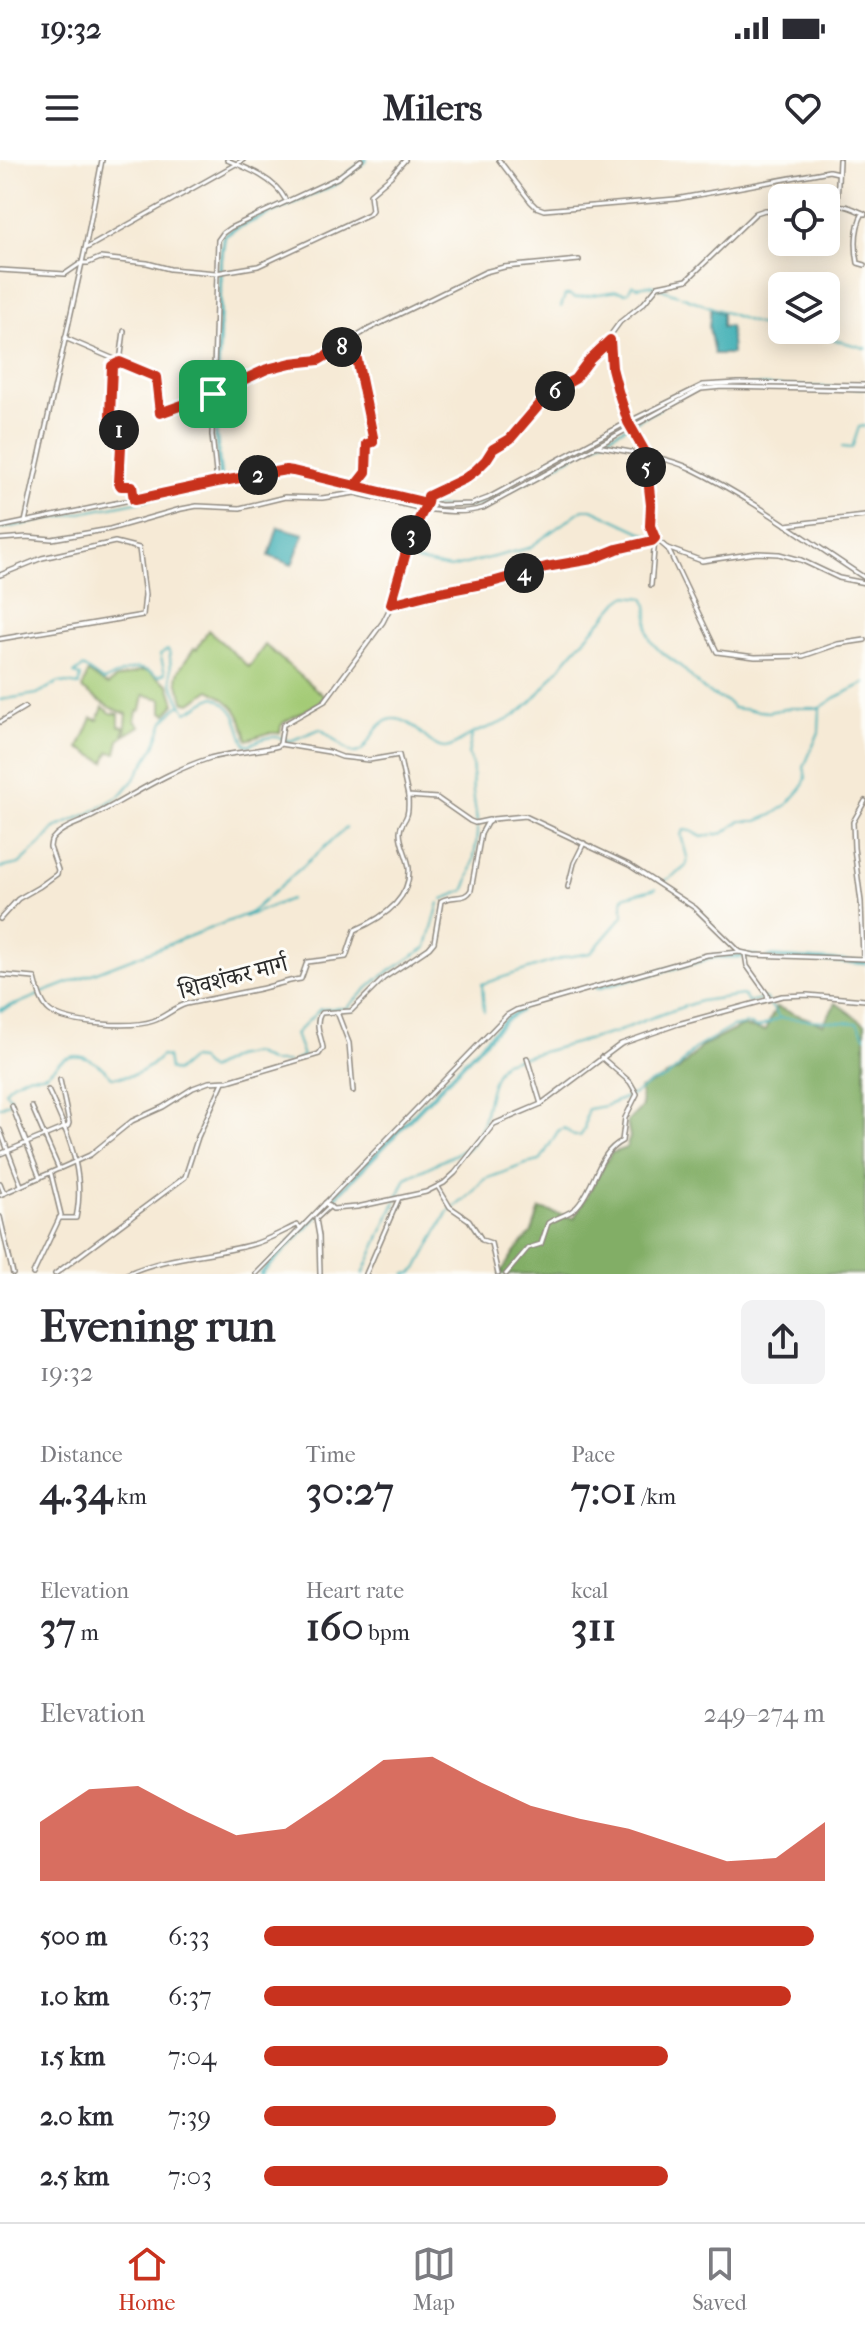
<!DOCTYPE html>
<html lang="en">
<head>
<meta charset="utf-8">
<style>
  body { margin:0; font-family:"IM FELL French Canon","Noto Serif Devanagari",serif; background:#f2f2f3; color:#2b2b33; height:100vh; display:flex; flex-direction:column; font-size:30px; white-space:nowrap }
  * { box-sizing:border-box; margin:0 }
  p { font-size:26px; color:#7c7c81 }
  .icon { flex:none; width:44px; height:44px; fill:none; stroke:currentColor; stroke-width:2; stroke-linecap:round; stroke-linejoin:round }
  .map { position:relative; height:1114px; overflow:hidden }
  .sheet { display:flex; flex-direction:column; background:#fff; flex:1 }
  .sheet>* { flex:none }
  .fabs { position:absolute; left:768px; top:24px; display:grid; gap:16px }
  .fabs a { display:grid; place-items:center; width:72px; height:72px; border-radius:12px; background:#fff; box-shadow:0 4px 20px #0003; font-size:40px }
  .pin { position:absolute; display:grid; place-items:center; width:68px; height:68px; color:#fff; margin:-34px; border-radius:16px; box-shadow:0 4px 12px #0006 }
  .km { position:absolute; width:40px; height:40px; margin:-20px; border-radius:50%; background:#222; color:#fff; font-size:22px; line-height:40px; text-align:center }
  .round { display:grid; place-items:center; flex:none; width:84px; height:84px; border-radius:12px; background:#f2f2f3 }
  .summary { display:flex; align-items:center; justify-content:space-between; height:136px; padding:0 40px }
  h1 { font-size:44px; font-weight:800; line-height:60px }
  .metrics { display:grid; grid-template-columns:repeat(3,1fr); gap:12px; height:136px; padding:8px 40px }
  .metrics div { display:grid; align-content:center }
  .metrics b { font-size:40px; font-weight:800 }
  .metrics small { font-size:22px; font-weight:400 }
  .metrics p { font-size:22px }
  .chart { height:224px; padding:16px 40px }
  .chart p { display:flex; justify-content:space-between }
  .chart svg { width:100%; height:144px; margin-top:8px; fill:#c8321e; opacity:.7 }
  ul { padding:0 40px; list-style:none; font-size:26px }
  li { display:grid; grid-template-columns:128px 96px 1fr; align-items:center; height:60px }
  li i { height:20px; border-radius:10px; background:#c8321e }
  .status { display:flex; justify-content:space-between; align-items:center; height:56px; padding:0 40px; background:#fff; direction:ltr }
  .status svg { height:22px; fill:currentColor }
  header { display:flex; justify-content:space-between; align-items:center; height:104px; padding:0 40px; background:#fff; font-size:36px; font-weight:800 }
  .dock { display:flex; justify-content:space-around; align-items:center; height:112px; border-top:2px solid #e1e1e2; background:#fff; font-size:22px; color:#7c7c81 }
  .dock a { display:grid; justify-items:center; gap:4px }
  .dock .on { color:#c8321e }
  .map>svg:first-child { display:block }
</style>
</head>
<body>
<div class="status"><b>19:32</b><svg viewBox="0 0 49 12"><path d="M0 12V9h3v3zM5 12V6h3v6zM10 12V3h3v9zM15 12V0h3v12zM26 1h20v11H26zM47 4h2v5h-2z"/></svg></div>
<header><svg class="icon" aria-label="menu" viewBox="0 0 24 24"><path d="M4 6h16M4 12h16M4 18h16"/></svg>Milers<svg class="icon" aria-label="heart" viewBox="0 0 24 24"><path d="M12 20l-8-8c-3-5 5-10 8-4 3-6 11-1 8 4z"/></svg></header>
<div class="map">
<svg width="865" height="1114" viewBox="0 0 865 1114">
  <rect width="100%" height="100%" fill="#fdfcf7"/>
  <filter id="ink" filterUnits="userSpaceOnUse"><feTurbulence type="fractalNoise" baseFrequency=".0125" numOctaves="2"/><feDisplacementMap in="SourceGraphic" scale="16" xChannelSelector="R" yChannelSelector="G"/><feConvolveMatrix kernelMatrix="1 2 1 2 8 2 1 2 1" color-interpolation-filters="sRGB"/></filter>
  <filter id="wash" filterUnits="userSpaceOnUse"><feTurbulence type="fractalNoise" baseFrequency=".006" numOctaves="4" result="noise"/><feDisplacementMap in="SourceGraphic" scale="32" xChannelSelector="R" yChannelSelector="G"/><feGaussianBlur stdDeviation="1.8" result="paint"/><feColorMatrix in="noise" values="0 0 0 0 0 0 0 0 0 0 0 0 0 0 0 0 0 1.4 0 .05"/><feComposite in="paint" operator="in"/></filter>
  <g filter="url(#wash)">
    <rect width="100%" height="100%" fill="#f6ead6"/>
    <!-- green -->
    <g fill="#a3ca75" stroke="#677a50" stroke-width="2">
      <path d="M208 470 249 507 265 485 325 537 317 544 284 562 281 566 280 573H268L247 580C241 551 235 544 210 530L191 543 185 542C170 511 179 513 194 488L197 489Z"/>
      <polygon points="141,511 148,511 169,525 175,543 167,554 162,552 162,539 144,535 141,550 137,551 135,561 140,566 125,575 127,554 111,548 82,529 88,513 108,525 115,519"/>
      <polygon points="103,547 111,553 119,554 119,566 124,567 123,577 119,580 116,593 109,592 105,602 79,588 92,558 98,560"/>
    </g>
    <!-- forest -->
    <polygon fill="#82ae66" stroke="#566c48" stroke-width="2" points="836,843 865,864 865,1114 500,1114 515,1091 532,1072 540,1049 574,1058 611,993 626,988 630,977 627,962 642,947 640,929 679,910 702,886 742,866 765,871 776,847 823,864"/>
    <!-- water -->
    <g fill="#3daeb4" stroke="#346c70" stroke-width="2">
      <polygon points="711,149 722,153 722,167 730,166 732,194 714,194 709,167"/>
      <polygon points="278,367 304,374 292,405 269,396"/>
    </g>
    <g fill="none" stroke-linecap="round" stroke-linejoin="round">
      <!-- stream -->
      <g stroke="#3daeb4" stroke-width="2">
        <polyline points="681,136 784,174 804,177 812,175 820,178 824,177 865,188"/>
        <polyline points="561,147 565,135 570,135 574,138 617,131 626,133 629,131 632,125 638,127 650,125 678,135"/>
        <polyline points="725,225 865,228"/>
        <polyline points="842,287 852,288 859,267 865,266"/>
        <polyline points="0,369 282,313 293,313 432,347 471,347 483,343 531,319 660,248"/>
        <polyline points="415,401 450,408 529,388 583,349 592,349 652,377"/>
        <path d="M0 540 37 534 59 522 79 525 81 516 74 514 83 507 103 521C128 512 133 501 158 516L165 513 160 494 167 490 169 491C172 502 169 517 173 526 177 535 182 544 186 552 197 549 204 540 215 537 240 552 236 561 245 584L249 585C264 578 274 573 290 581L320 569C330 574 345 592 354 593 369 594 372 561 393 559 414 557 428 588 445 588 456 587 463 578 472 574 484 568 500 565 511 558 533 544 546 525 562 505 579 483 601 463 619 441L626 436 644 438C652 450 643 468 651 481 658 492 670 497 679 505 690 514 700 529 712 535 723 541 723 537 733 548L768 552 790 548H820L835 538 865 523"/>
        <polyline points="0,708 19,704 40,685 55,668 90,653 121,635 135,618 155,586 164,561 179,545 181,546"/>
        <path d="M664 721C695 703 689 707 681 675L684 670 691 671 702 677 724 673 740 661H757L772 655 787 645 802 628 806 618 804 607 819 572 820 548"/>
        <path d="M443 739 464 731C472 716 478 680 477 663 476 652 474 642 473 631 471 617 476 607 468 594L472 576"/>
        <polyline points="244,757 290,739"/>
        <polyline points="42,833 250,753 346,668"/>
        <polyline points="0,849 14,844"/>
        <polyline points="0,851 39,835"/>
        <polyline points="484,851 482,824 566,797 591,793 623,756 623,737 656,728"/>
        <polyline points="295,900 303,896 295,874 320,849 346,848 379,818 427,787 439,743"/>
        <path d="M0 947 8 943 11 938 5 931C9 925 19 918 26 916 33 914 39 917 46 914 51 911 55 905 61 901 80 889 99 903 112 917 133 918 147 911 161 896L167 897 169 909 175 912 190 899 199 900 209 910 233 897 253 893 270 902H289"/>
        <path d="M363 1114 406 1018 468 988C491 969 482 926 504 902L617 872 645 860 700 841 743 835 748 842 765 838 779 857"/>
        <path d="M405 1114 412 1113 417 1109 447 1053 471 1034 483 1020 526 1004 540 1001 558 971 564 968 574 976H580C588 968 583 959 588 949L605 946 634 934 652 922 666 918 679 907 694 889 732 867 747 864 758 868 780 858 857 863 865 876"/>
      </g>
      <!-- canal -->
      <g stroke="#3daeb4" stroke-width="4">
        <polyline points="221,326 216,275 221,100 224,76 234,69 337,23 366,0"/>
        <polyline points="769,797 865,803"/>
        <polyline points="597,828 714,797 756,796"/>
        <polyline points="261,1114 504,861 520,850"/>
      </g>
    </g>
  </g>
  <g filter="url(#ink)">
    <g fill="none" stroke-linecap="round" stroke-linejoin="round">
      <defs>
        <g id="street">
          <path d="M227 0C247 8 275 19 285 39"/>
          <polyline points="499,0 531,42 536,47 544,50 676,39 829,11 838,13"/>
          <polyline points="837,45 839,0"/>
          <path d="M826 49C845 43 847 46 865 54"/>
          <path d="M863 53C855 67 855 87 858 103L865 105"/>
          <polyline points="85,89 243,0"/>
          <polyline points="0,110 65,114 81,103 88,103 100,98 147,103 170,109 216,113 258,106 369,54 372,50 370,34 391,16 405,0"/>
          <polyline points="124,171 120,202 112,206 110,256 117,259 121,286 119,323 121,326 132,326 134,340"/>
          <polyline points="65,178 156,217 160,253 213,234 267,209 291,203 319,200 369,169 485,112 504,107 579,100"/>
          <polyline points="353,180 373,277 373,282 367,284 366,312 355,326"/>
          <path d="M597 286C628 292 664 296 692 309 753 339 808 381 865 418"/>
          <polyline points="217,322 212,275 218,80 223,73 230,68 337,18 361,0"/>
          <path d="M423 349C444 351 463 354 483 348L701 229 722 227 865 230"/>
          <polyline points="25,362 85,89 102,0"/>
          <polyline points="786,365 865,356"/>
          <polyline points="0,367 217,322 286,310 441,345 472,344 488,338 628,262 703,225 738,223 865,225"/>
          <polyline points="655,378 668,389 717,492 755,497 803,496 838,484 865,480"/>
          <polyline points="0,379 27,377 52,379 110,369 181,349 197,346 240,348 285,337 322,338 355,333 415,347 421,353"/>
          <polyline points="667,388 702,401 757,393 779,394 801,400 839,418 865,423"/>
          <polyline points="0,415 42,398 115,382 139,388 145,435 143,455 0,479"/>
          <polyline points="651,425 655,378"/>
          <polyline points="391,444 430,434 492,422 546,407 592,399 617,389 652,381 655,378 650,366 651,345 645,292 628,262 618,231 609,190 612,173 620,162 644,143 658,126 687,120 756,53 765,50 782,51"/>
          <polyline points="0,562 25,547"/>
          <polyline points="280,584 329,592 342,597 369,600 399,595 408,636 437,638 470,661 475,663 489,660"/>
          <polyline points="568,727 574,703 584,683"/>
          <path d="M0 759 18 739 39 727 57 714 58 710 50 687C51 681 50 681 55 676 64 666 81 663 93 656 134 635 166 612 210 598 232 592 255 592 278 586L280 584 283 565 325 541 383 462 391 446 411 375 428 336 464 319 476 310 486 300 493 289 510 279 540 244 559 228 575 219 590 199 610 180"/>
          <polyline points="745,794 747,806 767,834 768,839"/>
          <polyline points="863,798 861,742 854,688 853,662 865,641"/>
          <path d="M0 815 35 818C38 829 41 844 50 851 68 865 132 868 153 861 165 857 175 847 186 844 211 839 234 834 259 829 273 826 286 821 301 819L307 802 346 797 355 770C381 759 411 740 409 708 408 696 400 685 400 672 400 664 405 662 407 655 409 649 408 643 408 636"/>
          <polyline points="337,852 349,883 353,931"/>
          <polyline points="527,898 541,944"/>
          <path d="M48 930C67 970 86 1013 76 1058H59"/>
          <polyline points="12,946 40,1018"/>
          <polyline points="32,947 59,1009"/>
          <polyline points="0,970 21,1025"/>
          <polyline points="0,994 68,966 69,963 60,920"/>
          <polyline points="0,1023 4,1033"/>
          <polyline points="438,1027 450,1047 469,1060 482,1080 491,1083 498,1114"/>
          <path d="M0 1035 90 995 132 961 163 947 193 928 209 922 228 921 319 894 323 888C321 875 314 865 321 853L351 851 384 818 429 788 434 782 441 741C453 734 465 741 471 730L481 674 487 663 493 659 525 656 629 705 695 748 740 792"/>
          <polyline points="325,1043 333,1049 357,1047 426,1032 444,1023 455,1013 494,964 541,944 621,884 678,864 782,836 807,835 865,840"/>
          <polyline points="0,1057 13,1114"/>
          <polyline points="33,1114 61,1055 51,1014"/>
          <polyline points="55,1114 185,1017 198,977 223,922"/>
          <path d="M127 1114C166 1096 209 1096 250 1085 266 1081 282 1072 297 1065L301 1068 507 855 516 850 707 795 740 792 754 795 865 799"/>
          <polyline points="256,1114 301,1068"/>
          <polyline points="320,1114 319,1076 316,1059 330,1046"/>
          <polyline points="366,1114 399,1038"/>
          <path d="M506 1114 528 1088 541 1084 548 1063C558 1056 573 1054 580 1043 596 1023 598 993 622 981L625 958 637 934 630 922 601 897"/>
        </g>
      </defs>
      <!-- street casing -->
      <use href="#street" stroke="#908a80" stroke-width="6"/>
      <!-- street -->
      <use href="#street" stroke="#fff" stroke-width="3"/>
    </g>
  </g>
  <g fill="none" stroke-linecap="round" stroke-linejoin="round" filter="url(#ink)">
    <defs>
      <polyline id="route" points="213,234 160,253 156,217 120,202 112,206 110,256 117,259 121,286 119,323 121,326 132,326 134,340 217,322 286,310 293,311 427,343 411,375 391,444 430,434 492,422 546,407 592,399 617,389 652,381 655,378 650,366 651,345 645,292 628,262 618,231 612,208 610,180 590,199 575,219 559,228 540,244 510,279 493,289 486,300 476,310 464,319 428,336 427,343 355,326 366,312 367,284 373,282 373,277 353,180 319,200 291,203 267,209 213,234"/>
    </defs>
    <!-- route casing -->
    <use href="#route" stroke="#fff" stroke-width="16"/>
    <!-- route -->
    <use href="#route" stroke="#c8321e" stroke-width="10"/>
  </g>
  <g text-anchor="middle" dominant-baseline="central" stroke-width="6" stroke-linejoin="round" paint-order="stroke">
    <!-- street labels -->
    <g font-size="24" fill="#2b2b2b" stroke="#fdfcf7">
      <text transform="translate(233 817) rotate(-15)">शिवशंकर मार्ग</text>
    </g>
  </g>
</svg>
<div class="fabs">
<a><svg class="icon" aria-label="locate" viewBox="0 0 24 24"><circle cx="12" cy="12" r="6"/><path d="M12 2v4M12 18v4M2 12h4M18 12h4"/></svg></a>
<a><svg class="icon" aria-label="layers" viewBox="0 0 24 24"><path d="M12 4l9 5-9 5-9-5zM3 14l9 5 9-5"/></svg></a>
</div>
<div class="pin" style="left:213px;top:234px;background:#1e9e55"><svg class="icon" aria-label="arrive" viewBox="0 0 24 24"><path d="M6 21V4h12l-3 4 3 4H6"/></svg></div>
<b class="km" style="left:119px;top:270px">1</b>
<b class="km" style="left:258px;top:315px">2</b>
<b class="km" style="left:411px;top:375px">3</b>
<b class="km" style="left:524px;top:413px">4</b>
<b class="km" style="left:646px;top:307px">5</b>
<b class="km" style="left:555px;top:231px">6</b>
<b class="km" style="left:342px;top:187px">8</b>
</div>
<section class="sheet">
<div class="summary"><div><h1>Evening run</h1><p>19:32</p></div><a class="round"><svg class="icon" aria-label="share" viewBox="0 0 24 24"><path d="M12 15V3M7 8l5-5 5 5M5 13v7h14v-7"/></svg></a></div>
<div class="metrics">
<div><p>Distance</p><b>4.34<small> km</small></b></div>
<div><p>Time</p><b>30:27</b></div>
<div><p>Pace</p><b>7:01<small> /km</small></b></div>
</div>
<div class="metrics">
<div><p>Elevation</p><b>37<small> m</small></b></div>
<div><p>Heart rate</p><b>160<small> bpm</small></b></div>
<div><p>kcal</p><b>311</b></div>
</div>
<div class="chart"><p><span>Elevation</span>249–274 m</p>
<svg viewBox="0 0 160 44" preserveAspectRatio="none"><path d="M0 44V26L10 16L20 15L30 23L40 30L50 28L60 18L70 7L80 6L90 14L100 21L110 25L120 28L130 33L140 38L150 37L160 26V44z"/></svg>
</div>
<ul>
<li><b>500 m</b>6:33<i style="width:98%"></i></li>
<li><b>1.0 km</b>6:37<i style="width:94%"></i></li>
<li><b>1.5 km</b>7:04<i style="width:72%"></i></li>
<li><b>2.0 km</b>7:39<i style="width:52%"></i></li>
<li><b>2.5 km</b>7:03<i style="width:72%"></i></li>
</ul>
</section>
<nav class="dock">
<a class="on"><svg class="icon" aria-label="home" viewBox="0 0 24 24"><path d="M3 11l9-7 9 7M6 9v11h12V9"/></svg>Home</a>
<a><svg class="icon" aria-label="map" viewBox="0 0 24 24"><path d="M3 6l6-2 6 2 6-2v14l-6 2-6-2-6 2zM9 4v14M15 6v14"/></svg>Map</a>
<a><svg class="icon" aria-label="saved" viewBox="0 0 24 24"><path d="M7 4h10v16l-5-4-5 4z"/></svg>Saved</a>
</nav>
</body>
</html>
